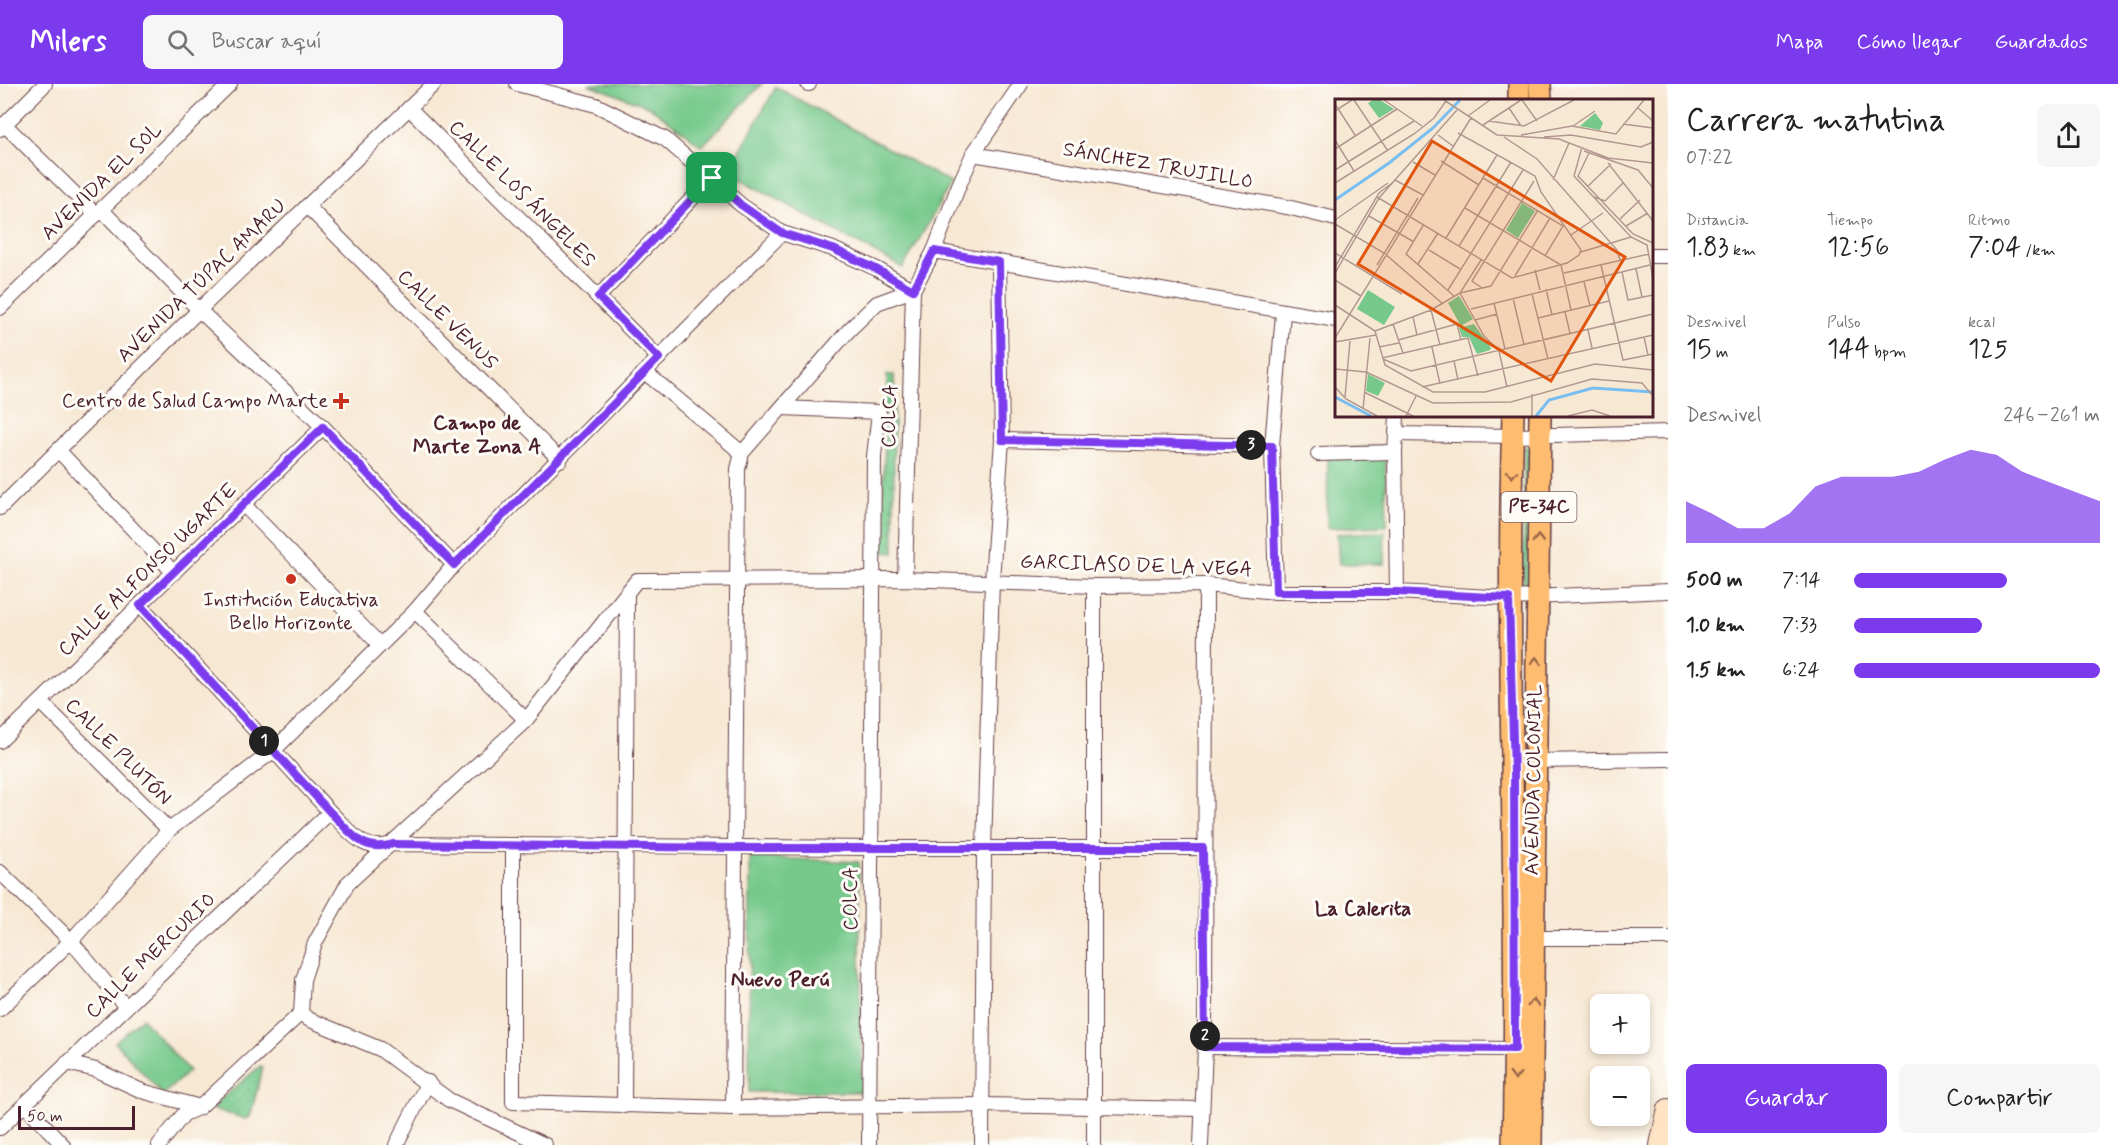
<!DOCTYPE html>
<html lang="es">
<head>
<meta charset="utf-8">
<style>
  body { margin:0; font-family:Mynerve,sans-serif; background:#f6f6f6; color:#222; height:100vh; display:flex; flex-direction:column; font-size:22px; white-space:nowrap }
  * { box-sizing:border-box; margin:0 }
  p { font-size:20px; color:#767676 }
  .icon { flex:none; width:33px; height:33px; fill:none; stroke:currentColor; stroke-width:2; stroke-linecap:round; stroke-linejoin:round }
  .map { position:relative; flex:1; overflow:hidden }
  .side { display:flex; flex-direction:column; background:#fff; width:450px }
  .side>* { flex:none }
  .buttons { position:absolute; left:1590px; top:910px; display:grid; gap:12px }
  .buttons a { display:grid; place-items:center; width:60px; height:60px; border-radius:9px; background:#fff; box-shadow:0 3px 9px #0003; font-size:30px }
  .scale { position:absolute; left:18px; bottom:15px; width:117px; box-sizing:border-box; padding-left:6px; border:3px solid #4a1f2b; border-top:0; font-size:16px; line-height:21px; white-space:nowrap; color:#4a1f2b; -webkit-text-stroke:4px #fdfcf7; paint-order:stroke }
  .pin { position:absolute; display:grid; place-items:center; width:51px; height:51px; color:#fff; margin:-26px; border-radius:12px; box-shadow:0 3px 9px #0006 }
  .km { position:absolute; width:30px; height:30px; margin:-15px; border-radius:50%; background:#222; color:#fff; font-size:16px; line-height:30px; text-align:center }
  .round { display:grid; place-items:center; flex:none; width:63px; height:63px; border-radius:9px; background:#f6f6f6 }
  .overview { display:flex; align-items:center; justify-content:space-between; height:102px; padding:0 18px }
  h1 { font-size:33px; font-weight:600; line-height:45px }
  .stats { display:grid; grid-template-columns:repeat(3,1fr); gap:9px; height:102px; padding:6px 18px }
  .stats div { display:grid; align-content:center }
  .stats b { font-size:26px; font-weight:600 }
  .stats small { font-size:16px; font-weight:400 }
  .stats p { font-size:16px }
  .chart { height:168px; padding:12px 18px }
  .chart p { display:flex; justify-content:space-between }
  .chart svg { width:100%; height:108px; margin-top:6px; fill:#7c3aed; opacity:.7 }
  .button { display:flex; gap:12px; margin-top:auto; padding:12px 18px }
  .button a { flex:1; height:69px; border-radius:9px; background:#7c3aed; color:#fff; font-size:24px; font-weight:600; line-height:69px; text-align:center }
  .button a+a { background:#f6f6f6; color:#222 }
  ul { padding:0 18px; list-style:none; font-size:20px }
  li { display:grid; grid-template-columns:96px 72px 1fr; align-items:center; height:45px }
  li i { height:15px; border-radius:8px; background:#7c3aed }
  header { display:flex; align-items:center; gap:36px; box-sizing:border-box; height:84px; padding:0 30px; background:#7c3aed; color:#fff }
  header strong { font-size:28px }
  nav { display:flex; gap:33px; margin-inline-start:auto; font-size:21px }
  .search { width:420px; height:54px; background:#f6f6f6; display:flex; align-items:center; gap:15px; box-sizing:border-box; padding:0 21px; border-radius:9px; color:#767676; font-size:22px }
  main { display:flex; flex:1; min-height:0 }
  .map>svg:first-child { display:block }
</style>
</head>
<body>
<header>
<strong>Milers</strong>
<div class="search"><svg class="icon" aria-label="search" viewBox="0 0 24 24"><circle cx="10" cy="10" r="6"/><path d="M15 15l6 6"/></svg>Buscar aquí</div>
<nav><a>Mapa</a><a>Cómo llegar</a><a>Guardados</a></nav>
</header>
<main>
<div class="map">
<svg width="1668" height="1061" viewBox="0 0 1668 1061">
  <defs>
    <pattern id="grass-dots" width="8" height="8" patternUnits="userSpaceOnUse" patternTransform="scale(1.5)"><rect width="8" height="8" fill="#76c98b"/><path d="M2 2h.1M6 6h.1" fill="none" stroke="#68ac78" stroke-width="1.8" stroke-linecap="round"/></pattern>
  </defs>
  <rect width="100%" height="100%" fill="#fdfcf7"/>
  <filter id="ink" filterUnits="userSpaceOnUse"><feTurbulence type="fractalNoise" baseFrequency=".0167" numOctaves="2"/><feDisplacementMap in="SourceGraphic" scale="12" xChannelSelector="R" yChannelSelector="G"/><feConvolveMatrix kernelMatrix="1 2 1 2 8 2 1 2 1" color-interpolation-filters="sRGB"/></filter>
  <filter id="wash" filterUnits="userSpaceOnUse"><feTurbulence type="fractalNoise" baseFrequency=".008" numOctaves="4" result="noise"/><feDisplacementMap in="SourceGraphic" scale="24" xChannelSelector="R" yChannelSelector="G"/><feGaussianBlur stdDeviation="1.35" result="paint"/><feColorMatrix in="noise" values="0 0 0 0 0 0 0 0 0 0 0 0 0 0 0 0 0 1.4 0 .05"/><feComposite in="paint" operator="in"/></filter>
  <g filter="url(#wash)">
    <rect width="100%" height="100%" fill="#f7e8d3"/>
    <!-- grass -->
    <g fill="url(#grass-dots)" stroke="#60745b" stroke-width="1.5">
      <polygon points="887,291 894,291 894,469 881,468"/>
      <polygon points="1524,363 1530,363 1528,504 1523,504"/>
      <polygon points="1524,531 1528,531 1526,674 1523,674"/>
      <polygon points="260,982 263,983 250,1033 246,1035 215,1026 214,1021"/>
    </g>
    <!-- green -->
    <g fill="#76c98b" stroke="#60745b" stroke-width="1.5">
      <polygon points="588,0 762,0 702,62 650,23"/>
      <polygon points="776,3 951,99 903,184 728,88"/>
      <polygon points="1385,362 1387,442 1327,444 1328,365"/>
      <polygon points="1385,448 1384,480 1339,480 1337,450"/>
      <polygon points="750,773 859,778 862,1008 749,1008"/>
      <polygon points="142,934 189,987 163,1011 115,958"/>
    </g>
  </g>
  <g filter="url(#ink)">
    <g fill="none" stroke-linecap="round" stroke-linejoin="round">
      <defs>
        <g id="street">
          <polyline points="517,0 596,21 665,55 741,121 782,149 833,165 877,185 913,206 905,495"/>
          <polyline points="808,0 809,0"/>
          <polyline points="409,24 659,274"/>
          <polyline points="4,40 96,131"/>
          <polyline points="0,45 45,0"/>
          <polyline points="973,70 1287,123 1336,135"/>
          <polyline points="307,122 560,376"/>
          <polyline points="101,125 199,226 323,343 454,481"/>
          <polyline points="934,167 1336,236"/>
          <polyline points="1652,172 1668,172"/>
          <polyline points="598,213 712,94"/>
          <polyline points="0,224 230,0"/>
          <polyline points="646,289 742,369"/>
          <polyline points="782,324 879,328 874,372 869,1061"/>
          <polyline points="1396,350 1513,352 1668,348"/>
          <polyline points="1002,356 1272,362"/>
          <polyline points="59,367 174,489"/>
          <polyline points="1318,370 1395,368"/>
          <polyline points="243,420 380,561"/>
          <polyline points="0,424 199,226 434,0"/>
          <polyline points="1094,502 1094,1061"/>
          <polyline points="1276,508 1272,362 1283,229"/>
          <polyline points="1397,508 1395,368 1397,332"/>
          <path d="M140 521 330 728C352 749 361 769 393 760L871 764H1203"/>
          <polyline points="415,527 526,636"/>
          <polyline points="41,618 169,746"/>
          <polyline points="0,657 323,343"/>
          <polyline points="1514,690 1534,677 1668,675"/>
          <polyline points="513,761 513,1018 733,1024 983,1021 1201,1025"/>
          <polyline points="0,788 71,857 126,923"/>
          <polyline points="1526,854 1668,854"/>
          <polyline points="0,925 71,857 169,746 273,667 415,527 454,481 782,149"/>
          <polyline points="1205,963 1521,965"/>
          <polyline points="67,979 96,986 142,1007 200,1023"/>
          <polyline points="25,1021 63,1061"/>
          <polyline points="624,1022 627,512"/>
          <polyline points="733,1024 738,385 742,369 849,246 877,219 913,206 934,167 959,101 973,70 1021,0"/>
          <polyline points="0,1044 330,728"/>
          <polyline points="159,1061 184,1030 200,1023 301,929"/>
          <polyline points="396,1061 428,998"/>
          <polyline points="545,1061 449,1016 380,965 308,935 301,929 303,896 315,859 348,799 526,636 637,496 905,495 1094,502 1206,501 1276,508 1397,508 1509,514 1668,507"/>
          <polyline points="982,1061 984,764 992,496 1002,356 999,178"/>
          <polyline points="1201,1061 1205,963 1206,501"/>
        </g>
        <polyline id="secondary" points="1660,1061 1668,1025"/>
        <g id="primary">
          <polyline points="1540,0 1541,16"/>
          <polyline points="1519,16 1519,0"/>
          <path d="M1513 1061C1519 818 1505 575 1513 332"/>
          <polyline points="1531,1061 1540,332"/>
        </g>
      </defs>
      <!-- street casing -->
      <use href="#street" stroke="#643d44" stroke-width="16"/>
      <!-- secondary casing -->
      <use href="#secondary" stroke="#643d44" stroke-width="22"/>
      <!-- primary casing -->
      <use href="#primary" stroke="#643d44" stroke-width="24"/>
      <!-- street -->
      <use href="#street" stroke="#fff" stroke-width="14"/>
      <!-- secondary -->
      <use href="#secondary" stroke="#fee4c5" stroke-width="20"/>
      <!-- primary -->
      <use href="#primary" stroke="#fdbc6f" stroke-width="21"/>
    </g>
    <!-- one-way arrows -->
    <defs><path id="oneway-chevron" d="M-2-3.5L2.5 0L-2 3.5" fill="none" stroke-width="1.6" stroke-linecap="round" stroke-linejoin="round" transform="scale(1.5)"/></defs>
    <g stroke="#9b664a">
      <use href="#oneway-chevron" transform="translate(1512 390) rotate(91)"/>
      <use href="#oneway-chevron" transform="translate(1538 455) rotate(-89)"/>
      <use href="#oneway-chevron" transform="translate(1536 577) rotate(-89)"/>
      <use href="#oneway-chevron" transform="translate(1533 919) rotate(-90)"/>
      <use href="#oneway-chevron" transform="translate(1515 992) rotate(91)"/>
    </g>
  </g>
  <g fill="none" stroke-linecap="round" stroke-linejoin="round" filter="url(#ink)">
    <defs>
      <path id="route" d="M712 94 741 121 782 149 833 165 876 185 913 206 934 167 999 178 1002 356 1272 362 1276 508H1397L1509 514 1514 690 1515 965 1205 963 1203 764H736L393 760C361 769 352 749 330 728L140 521 323 343 454 481 659 274 598 213Z"/>
    </defs>
    <!-- route casing -->
    <use href="#route" stroke="#fff" stroke-width="12"/>
    <!-- route -->
    <use href="#route" stroke="#7c3aed" stroke-width="8"/>
  </g>
  <!-- markers -->
  <g fill="#c8321e" stroke="#fdfcf7" stroke-width="2">
    <path d="M338 308h6v6h6v6h-6v6h-6v-6h-6v-6h6z"/>
    <circle cx="291" cy="495" r="6"/>
  </g>
  <g text-anchor="middle" dominant-baseline="central" stroke-width="6" stroke-linejoin="round" paint-order="stroke">
    <!-- shield labels -->
    <rect fill="#fdfcf7" stroke="#806168" stroke-width="1.5" x="1501.5" y="408" width="75" height="30" rx="4.5"/>
    <g font-size="18" font-weight="bold" fill="#4a1f2b">
      <text x="1539" y="423">PE-34C</text>
    </g>
    <!-- street labels -->
    <g font-size="20" fill="#4a1f2b" stroke="#fdfcf7">
      <text transform="translate(1158 82) rotate(10)">SÁNCHEZ TRUJILLO</text>
      <text transform="translate(102 98) rotate(-44)">AVENIDA EL SOL</text>
      <text transform="translate(522 110) rotate(45)">CALLE LOS ÁNGELES</text>
      <text transform="translate(202 197) rotate(-44)">AVENIDA TÚPAC AMARU</text>
      <text transform="translate(447 236) rotate(45)">CALLE VENUS</text>
      <text transform="translate(890 332) rotate(-88)">COLCA</text>
      <text transform="translate(1136 482) rotate(2)">GARCILASO DE LA VEGA</text>
      <text transform="translate(148 486) rotate(-44)">CALLE ALFONSO UGARTE</text>
      <text transform="translate(118 668) rotate(45)">CALLE PLUTÓN</text>
      <text transform="translate(1534 696) rotate(-89)">AVENIDA COLONIAL</text>
      <text transform="translate(851 815) rotate(-90)">COLCA</text>
      <text transform="translate(151 872) rotate(-44)">CALLE MERCURIO</text>
    </g>
    <!-- poi labels -->
    <g font-size="20" fill="#4a1f2b" stroke="#fdfcf7" text-anchor="end">
      <text x="328" y="317">Centro de Salud Campo Marte</text>
      <text x="291" y="516" text-anchor="middle">Institución Educativa<tspan x="291" dy="23">Bello Horizonte</tspan></text>
    </g>
    <!-- neighbourhood labels -->
    <g font-size="21" font-weight="bold" fill="#4a1f2b" stroke="#fdfcf7">
      <text x="477" y="339">Campo de<tspan x="477" dy="24">Marte Zona A</tspan></text>
      <text x="1363" y="825">La Calerita</text>
      <text x="780" y="896">Nuevo Perú</text>
    </g>
  </g>
  <!-- overview -->
  <g transform="translate(1335 15)">
    <rect width="318" height="318" fill="#f7e8d3"/>
    <path d="M38 1H45L59 10 44 19 33 4ZM260 14 268 24 265 31 245 27ZM187 104 200 112 183 139 171 131ZM33 191 60 208 49 226 22 210ZM124 197 138 220 126 227 113 204ZM139 225 156 249 155 251 142 255 134 238H127L124 229ZM33 275 50 284 43 297 31 292Z" fill="#76c98b"/>
    <path fill="none" stroke="#79bef0" stroke-width="3" d="M0 101 54 64 98 29 125 1M0 298 36 317M201 317 214 301 258 289 318 293"/>
    <path fill="none" stroke="#b29890" stroke-width="1.5" d="M19 1 53 52M49 1 87 27M109 1 162 36 224 40 273 59 318 64M187 1 202 22M0 5 20 36M174 9 186 27M303 9 318 22M0 12 17 1M133 17 155 1M154 22 189 27 239 1M288 25 318 29M148 26 186 1M238 27 260 12M103 36 118 47M186 36 237 27 281 35 309 1M169 38 202 60 282 151 285 161M209 38 236 36 306 48 318 43M0 41 19 72M247 48 239 77 296 138 312 146 318 180M0 50 62 10M249 52 303 71 318 89M254 54 243 77 298 135 318 144M106 62 144 86M78 63 100 76M273 64 318 122M0 71 79 22M148 79 228 127 210 157M60 81 88 96M218 81 234 44M0 84 79 35 99 19 111 2M253 87 276 65M42 98 177 179 232 164 244 156 246 151 206 93 200 77 123 34M259 98 270 102 288 84M130 109 226 166 236 211M34 117 79 143M285 120 305 101M0 121 53 84M0 125 49 154 108 205M89 125 71 155 119 197M291 127 313 114M236 136 268 114M111 139 162 56M124 147 176 63M94 151 125 170M246 153 296 138M0 154 67 195M146 161 125 194 149 237 164 252 172 288M83 165 103 134M42 166 83 99M266 166 288 261 318 255M0 168 44 94 57 84M301 170 307 198M200 171 205 191M287 173 293 201 318 196M0 174 44 99 122 11M229 174 314 155M180 177 215 119M0 181 26 197M249 183 255 207M147 189 137 182 199 82M211 190 217 216M113 191 188 71M197 195 213 260M178 199 189 246M159 204 170 250M0 206 40 232M136 210 315 166M96 211 105 246M230 213 235 234M78 218 82 236M203 219 274 202M140 221 162 215M58 225 68 254M253 231 257 249M40 232 50 266 98 293H150L260 265 318 271M40 232 96 211 125 194 156 187 203 111M309 238 313 256M0 239 136 19M63 241 122 225 126 241M0 243 41 236M44 248 64 244M97 248 105 285M47 259 133 239 143 277M48 260 76 272 318 215M119 262 123 281M0 270 31 273 98 304 176 303 257 280 307 284 318 297M0 288 11 300 42 317M87 288 318 236M29 293 78 317M10 298 15 242M28 310 35 239M71 317 81 297M197 317V295M233 317 257 311 275 317"/>
    <path fill="#e0560e" fill-opacity="0.15" stroke="#e0560e" stroke-width="3" d="M97 42 290 158 216 282 23 165Z"/>
    <rect width="318" height="318" fill="none" stroke="#4a1f2b" stroke-width="3"/>
  </g>
</svg>
<div class="buttons">
<a>+</a>
<a>−</a>
</div>
<div class="scale">50 m</div>
<div class="pin" style="left:712px;top:94px;background:#1e9e55"><svg class="icon" aria-label="arrive" viewBox="0 0 24 24"><path d="M6 21V4h12l-3 4 3 4H6"/></svg></div>
<b class="km" style="left:264px;top:657px">1</b>
<b class="km" style="left:1205px;top:952px">2</b>
<b class="km" style="left:1251px;top:361px">3</b>
</div>
<section class="side">
<div class="overview"><div><h1>Carrera matutina</h1><p>07:22</p></div><a class="round"><svg class="icon" aria-label="share" viewBox="0 0 24 24"><path d="M12 15V3M7 8l5-5 5 5M5 13v7h14v-7"/></svg></a></div>
<div class="stats">
<div><p>Distancia</p><b>1.83<small> km</small></b></div>
<div><p>Tiempo</p><b>12:56</b></div>
<div><p>Ritmo</p><b>7:04<small> /km</small></b></div>
</div>
<div class="stats">
<div><p>Desnivel</p><b>15<small> m</small></b></div>
<div><p>Pulso</p><b>144<small> bpm</small></b></div>
<div><p>kcal</p><b>125</b></div>
</div>
<div class="chart"><p><span>Desnivel</span>246–261 m</p>
<svg viewBox="0 0 160 44" preserveAspectRatio="none"><path d="M0 44V27L10 32L20 38L30 38L40 32L50 21L60 17L70 17L80 17L90 15L100 10L110 6L120 8L130 15L140 19L150 23L160 27V44z"/></svg>
</div>
<ul>
<li><b>500 m</b>7:14<i style="width:62%"></i></li>
<li><b>1.0 km</b>7:33<i style="width:52%"></i></li>
<li><b>1.5 km</b>6:24<i style="width:100%"></i></li>
</ul>
<div class="button"><a>Guardar</a><a>Compartir</a></div>
</section>
</main>
</body>
</html>
